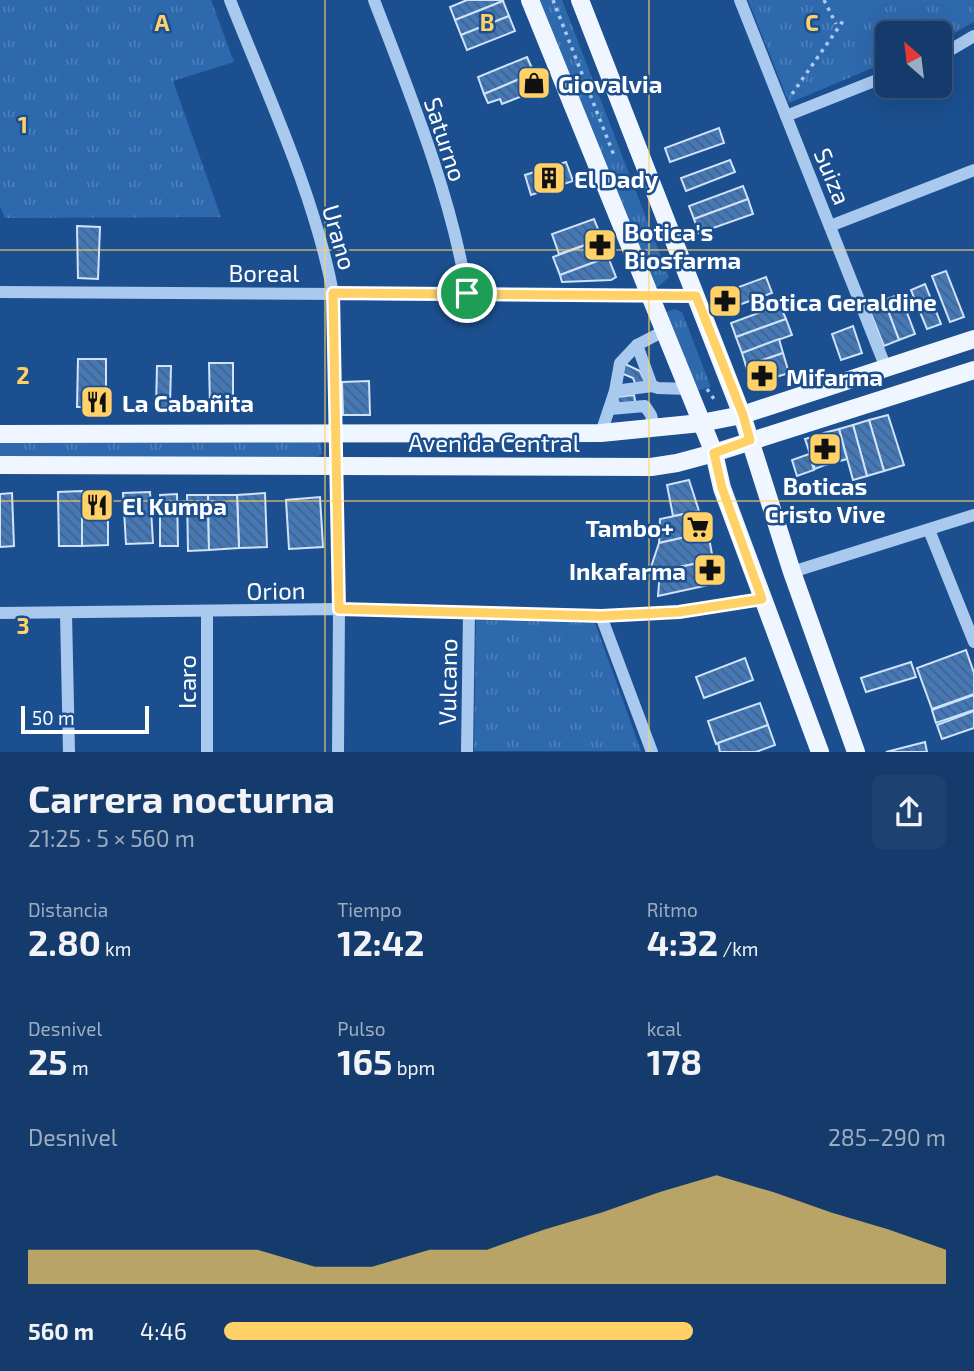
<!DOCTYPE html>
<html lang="es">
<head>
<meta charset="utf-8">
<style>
  body { margin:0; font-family:"Exo 2",sans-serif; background:#1d4271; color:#f1f3f6; height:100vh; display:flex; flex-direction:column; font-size:26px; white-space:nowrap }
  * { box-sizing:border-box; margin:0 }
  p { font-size:23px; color:#9dadc1 }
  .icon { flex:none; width:38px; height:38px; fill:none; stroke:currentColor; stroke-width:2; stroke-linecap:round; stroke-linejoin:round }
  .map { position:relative; height:752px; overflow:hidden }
  .sheet { display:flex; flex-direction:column; background:#143b6b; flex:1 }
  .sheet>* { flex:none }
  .needle { width:46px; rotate:332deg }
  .fabs { position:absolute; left:875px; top:21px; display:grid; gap:14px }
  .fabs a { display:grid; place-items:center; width:77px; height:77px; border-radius:10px; background:#143b6b; box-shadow:0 7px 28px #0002,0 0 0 2px #33557e; font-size:35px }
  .scale { position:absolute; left:21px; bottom:18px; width:128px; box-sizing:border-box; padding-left:7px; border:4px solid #fff; border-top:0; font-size:19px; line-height:24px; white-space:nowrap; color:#fff; -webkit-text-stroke:5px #1b4f8f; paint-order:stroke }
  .pin { position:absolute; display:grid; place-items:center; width:60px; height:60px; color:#fff; margin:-30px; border:4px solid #fff; border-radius:50%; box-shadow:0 2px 7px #0007 }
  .round { display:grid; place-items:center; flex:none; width:74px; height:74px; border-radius:10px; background:#1d4271 }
  .summary { display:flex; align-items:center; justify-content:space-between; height:119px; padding:0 28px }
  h1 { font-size:38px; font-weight:700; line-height:52px }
  .stats { display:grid; grid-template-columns:repeat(3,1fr); gap:10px; height:119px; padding:7px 28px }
  .stats div { display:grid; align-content:center }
  .stats b { font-size:35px; font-weight:700 }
  .stats small { font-size:19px; font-weight:400 }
  .stats p { font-size:19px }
  .chart { height:196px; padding:14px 28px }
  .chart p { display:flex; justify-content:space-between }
  .chart svg { width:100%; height:126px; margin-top:7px; fill:#ffd166; opacity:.7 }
  ul { padding:0 28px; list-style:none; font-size:23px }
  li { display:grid; grid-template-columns:112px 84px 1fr; align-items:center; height:52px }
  li i { height:18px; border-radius:9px; background:#ffd166 }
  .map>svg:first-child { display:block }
</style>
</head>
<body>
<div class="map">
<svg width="974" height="752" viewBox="0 0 974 752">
  <defs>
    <pattern id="grass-tufts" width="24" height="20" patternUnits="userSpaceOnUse" patternTransform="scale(1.75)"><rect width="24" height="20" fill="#2e69ad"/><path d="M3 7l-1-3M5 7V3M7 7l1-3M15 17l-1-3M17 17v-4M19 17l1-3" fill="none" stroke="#4d80b9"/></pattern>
    <pattern id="building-back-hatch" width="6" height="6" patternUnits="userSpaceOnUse" patternTransform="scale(1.75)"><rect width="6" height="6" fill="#4478b7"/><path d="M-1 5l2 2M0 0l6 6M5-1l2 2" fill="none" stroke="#486282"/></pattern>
  </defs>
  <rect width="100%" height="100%" fill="#1b4f8f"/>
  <!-- grass -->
  <g fill="url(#grass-tufts)">
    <polygon points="0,0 211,0 234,62 173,81 221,217 5,218 0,207"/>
    <polygon points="537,0 562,0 669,277 658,287 650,285"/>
    <polygon points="748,0 974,0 974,22 940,41 940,33 887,33 887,62 789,103"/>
    <polygon points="675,309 682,312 711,387 692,392 664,316 668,311"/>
    <polygon points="0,440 312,440 321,443 322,454 315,458 0,459"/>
    <polygon points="476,620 595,623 641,751 474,751"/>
  </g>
  <!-- garden -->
  <polygon fill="#2e69ad" points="837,0 882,0 844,17"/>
  <!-- building -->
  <g fill="url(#building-back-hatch)" stroke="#cfe3fa" stroke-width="2">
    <polygon points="467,0 502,0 503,1 455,20 450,7"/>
    <polygon points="503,1 509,16 461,35 455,20"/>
    <polygon points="509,16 515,31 467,50 461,35"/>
    <polygon points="527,57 534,73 484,94 478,77"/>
    <polygon points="534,73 540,89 502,104 500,99 488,103 484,94"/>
    <polygon points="719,128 724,143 670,162 665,148"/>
    <polygon points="730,160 735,172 686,191 681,178"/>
    <polygon points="566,162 573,181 531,195 525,175"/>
    <polygon points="743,186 748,199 694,219 689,206"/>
    <polygon points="748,199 753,214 699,233 694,219"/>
    <polygon points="594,219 602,239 559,254 552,234"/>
    <polygon points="77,226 100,227 98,279 78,278"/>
    <polygon points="602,239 608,257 560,275 553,257"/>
    <polygon points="608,257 616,277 611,280 562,282 560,275"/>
    <polygon points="946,271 964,317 950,322 932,276"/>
    <polygon points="766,277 772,293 722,311 717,295"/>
    <polygon points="925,284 941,324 927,329 911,290"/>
    <polygon points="900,294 915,334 899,340 884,300"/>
    <polygon points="884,300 899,340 884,346 868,306"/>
    <polygon points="780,305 786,319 736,337 731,323"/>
    <polygon points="786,319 792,335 742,353 736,337"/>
    <polygon points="853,326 862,353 841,360 832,334"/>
    <polygon points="779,339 783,353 746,366 742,353"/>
    <polygon points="783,353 789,373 769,379 763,360"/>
    <polygon points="78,359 106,359 106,407 77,407"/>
    <polygon points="763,360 769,379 752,384 746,366"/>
    <polygon points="209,363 233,363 233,405 210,406"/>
    <polygon points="625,364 640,371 646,384 637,388 633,378 621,373"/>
    <polygon points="157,366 171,366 170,407 156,407"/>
    <polygon points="369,381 370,415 343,415 342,382"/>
    <polygon points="634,395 636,406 619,408 617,397"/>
    <polygon points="888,415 904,465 884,471 869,420"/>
    <polygon points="869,420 884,471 867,476 853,425"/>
    <polygon points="853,425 867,476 853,480 839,429"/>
    <polygon points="839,429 847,459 833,463 824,433"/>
    <polygon points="824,433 833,463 825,465 816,436"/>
    <polygon points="816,436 825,465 815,469 805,439"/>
    <polygon points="809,454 814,470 797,476 792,460"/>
    <polygon points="689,480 699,511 673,516 667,485"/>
    <polygon points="82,491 82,546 59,546 58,492"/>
    <polygon points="82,491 108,491 108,545 82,546"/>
    <polygon points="150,492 153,543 126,544 123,493"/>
    <polygon points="12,493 14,546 0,547 0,494"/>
    <polygon points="265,493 267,547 239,548 237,495"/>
    <polygon points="177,494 178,546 160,546 160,495"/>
    <polygon points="187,495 208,495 209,550 188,551"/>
    <polygon points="208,495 237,495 239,548 209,550"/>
    <polygon points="320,497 323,547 289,549 286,500"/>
    <polygon points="699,511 708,532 659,543 660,519"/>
    <polygon points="708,532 713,560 649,573 659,543"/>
    <polygon points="713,560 718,583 658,596 660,571"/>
    <polygon points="966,650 974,673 974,694 932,709 917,668"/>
    <polygon points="745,658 753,680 704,698 696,677"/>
    <polygon points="911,662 916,677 866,692 861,678"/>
    <polygon points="974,695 974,710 936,723 932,710"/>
    <polygon points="760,703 768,725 716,744 708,721"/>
    <polygon points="974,711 974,728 942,739 937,725"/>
    <polygon points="768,725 775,745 756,752 720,752 718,743"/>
    <polygon points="925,742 927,752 886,752"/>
  </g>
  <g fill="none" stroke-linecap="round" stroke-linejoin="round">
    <!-- path -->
    <g stroke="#a9c9ee" stroke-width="3.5" stroke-dasharray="3.5 5" stroke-linecap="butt">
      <polyline points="553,0 615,158"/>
      <polyline points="824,0 836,24"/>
      <polyline points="792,94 843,21"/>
      <polyline points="707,389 716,402"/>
    </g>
    <!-- minor -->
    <g stroke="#a9c9ee" stroke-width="12">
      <path d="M230 0C267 94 314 193 333 293L339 609 338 752"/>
      <path d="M374 0C410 94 451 194 467 293"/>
      <polyline points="740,0 886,368"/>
      <polyline points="940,56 974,36"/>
      <polyline points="786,116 887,76"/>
      <polyline points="830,226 974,170"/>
      <polyline points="0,292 696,296"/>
      <polyline points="637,345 652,386"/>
      <polyline points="615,391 652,386 658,388 688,389"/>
      <polyline points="610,409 645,406 651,415 654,427"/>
      <polyline points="601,433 615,391 620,363 637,345 664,331"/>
      <polyline points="929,530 974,642"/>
      <polyline points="792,572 974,515"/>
      <polyline points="0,613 339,609 601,616 679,612 762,599"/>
      <polyline points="66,613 69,752"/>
      <polyline points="601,616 652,752"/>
      <polyline points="207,752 207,612"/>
      <polyline points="467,752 469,612"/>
    </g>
    <!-- major -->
    <g stroke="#f0f6ff" stroke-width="18">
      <polyline points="530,0 714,453 722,488 820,752"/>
      <polyline points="580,0 742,415 792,572 856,752"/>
      <polyline points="0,434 601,433 701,423 742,415 974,339"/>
      <polyline points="0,465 651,467 677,463 714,453 974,370"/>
    </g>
  </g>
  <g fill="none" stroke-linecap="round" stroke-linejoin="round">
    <defs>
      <polygon id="route" points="333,293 696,296 743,415 750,440 714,453 722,488 762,599 679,612 601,616 339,609"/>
    </defs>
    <!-- route casing -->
    <use href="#route" stroke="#fff" stroke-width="14"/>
    <!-- route -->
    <use href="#route" stroke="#ffd166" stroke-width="9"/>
  </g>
  <!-- grid -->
  <path fill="none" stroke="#ffd166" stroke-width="2" stroke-opacity="0.55" d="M325 0V752M649 0V752M0 250H974M0 501H974"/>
  <!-- icons -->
  <defs>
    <symbol id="shop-square" viewBox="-11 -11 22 22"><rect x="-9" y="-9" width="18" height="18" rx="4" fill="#ffd166" stroke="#1b4f8f"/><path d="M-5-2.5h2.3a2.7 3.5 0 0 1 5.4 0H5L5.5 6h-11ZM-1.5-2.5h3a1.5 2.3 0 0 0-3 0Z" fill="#111"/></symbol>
    <symbol id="building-square" viewBox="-11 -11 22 22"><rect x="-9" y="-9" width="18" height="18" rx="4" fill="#ffd166" stroke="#1b4f8f"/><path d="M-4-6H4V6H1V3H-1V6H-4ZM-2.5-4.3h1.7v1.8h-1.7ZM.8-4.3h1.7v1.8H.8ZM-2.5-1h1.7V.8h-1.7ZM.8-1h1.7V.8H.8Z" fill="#111"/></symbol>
    <symbol id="pharmacy-square" viewBox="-11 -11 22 22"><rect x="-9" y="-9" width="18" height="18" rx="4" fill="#ffd166" stroke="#1b4f8f"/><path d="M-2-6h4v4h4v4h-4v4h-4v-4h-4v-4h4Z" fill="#111"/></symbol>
    <symbol id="restaurant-square" viewBox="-11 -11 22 22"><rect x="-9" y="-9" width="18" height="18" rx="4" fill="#ffd166" stroke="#1b4f8f"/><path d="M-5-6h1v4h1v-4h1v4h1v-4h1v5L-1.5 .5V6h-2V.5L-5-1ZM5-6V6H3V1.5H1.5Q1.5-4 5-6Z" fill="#111"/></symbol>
    <symbol id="supermarket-square" viewBox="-11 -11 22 22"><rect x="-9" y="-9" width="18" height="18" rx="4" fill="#ffd166" stroke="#1b4f8f"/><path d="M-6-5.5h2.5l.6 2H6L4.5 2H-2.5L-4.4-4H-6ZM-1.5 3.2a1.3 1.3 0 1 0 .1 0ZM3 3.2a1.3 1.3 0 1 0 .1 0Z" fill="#111"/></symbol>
  </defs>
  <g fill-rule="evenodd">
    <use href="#shop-square" x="515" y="64" width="38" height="38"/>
    <use href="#building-square" x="530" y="159" width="38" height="38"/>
    <use href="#pharmacy-square" x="581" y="226" width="38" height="38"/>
    <use href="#pharmacy-square" x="706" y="282" width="38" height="38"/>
    <use href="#pharmacy-square" x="743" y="357" width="38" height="38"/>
    <use href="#restaurant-square" x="78" y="383" width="38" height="38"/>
    <use href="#pharmacy-square" x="806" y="430" width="38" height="38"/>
    <use href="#restaurant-square" x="78" y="486" width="38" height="38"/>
    <use href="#supermarket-square" x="679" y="508" width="38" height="38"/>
    <use href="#pharmacy-square" x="691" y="551" width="38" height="38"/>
  </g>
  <g text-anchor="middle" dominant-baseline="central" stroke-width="5" stroke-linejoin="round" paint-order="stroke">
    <!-- poi labels -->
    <g font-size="24" font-weight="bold" fill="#fff" stroke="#1b4f8f" text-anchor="start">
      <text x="558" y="83">Giovalvia</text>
      <text x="574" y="178">El Dady</text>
      <text x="624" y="231">Botica's<tspan x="624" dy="28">Biosfarma</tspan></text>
      <text x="750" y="301">Botica Geraldine</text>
      <text x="786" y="376">Mifarma</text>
      <text x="122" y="402">La Cabañita</text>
      <text x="825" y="485" text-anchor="middle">Boticas<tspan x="825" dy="28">Cristo Vive</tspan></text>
      <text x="122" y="505">El Kumpa</text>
      <text x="674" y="527" text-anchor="end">Tambo+</text>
      <text x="686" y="570" text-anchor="end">Inkafarma</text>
    </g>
    <!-- street labels -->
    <g font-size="24" fill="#fff" stroke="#1b4f8f">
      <text transform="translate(446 139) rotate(72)">Saturno</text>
      <text transform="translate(833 176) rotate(68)">Suiza</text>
      <text transform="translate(340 237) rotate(74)">Urano</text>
      <text x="264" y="272">Boreal</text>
      <text x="494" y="442">Avenida Central</text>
      <text transform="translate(276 590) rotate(-1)">Orion</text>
      <text transform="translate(186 682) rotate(-90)">Icaro</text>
      <text transform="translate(447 682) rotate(-89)">Vulcano</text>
    </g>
  </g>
  <g font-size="23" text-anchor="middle" font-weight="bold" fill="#ffd166" stroke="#1b4f8f" stroke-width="5" stroke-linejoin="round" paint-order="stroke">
    <text x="162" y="31">A</text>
    <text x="487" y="31">B</text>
    <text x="812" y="31">C</text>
    <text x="23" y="133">1</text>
    <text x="23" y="384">2</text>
    <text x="23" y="634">3</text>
  </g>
</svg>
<div class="fabs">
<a><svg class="needle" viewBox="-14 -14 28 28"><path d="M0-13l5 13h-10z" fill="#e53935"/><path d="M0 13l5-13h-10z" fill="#9dadc1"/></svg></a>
</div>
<div class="scale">50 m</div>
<div class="pin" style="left:467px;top:293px;background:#1e9e55"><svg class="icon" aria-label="arrive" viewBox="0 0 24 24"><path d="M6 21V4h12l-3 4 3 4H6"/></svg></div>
</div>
<section class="sheet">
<div class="summary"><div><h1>Carrera nocturna</h1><p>21:25 · 5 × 560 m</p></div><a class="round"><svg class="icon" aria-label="share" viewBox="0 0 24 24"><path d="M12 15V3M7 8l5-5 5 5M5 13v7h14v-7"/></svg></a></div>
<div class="stats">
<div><p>Distancia</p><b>2.80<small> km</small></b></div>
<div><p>Tiempo</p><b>12:42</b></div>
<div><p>Ritmo</p><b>4:32<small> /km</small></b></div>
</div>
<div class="stats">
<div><p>Desnivel</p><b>25<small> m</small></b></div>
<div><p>Pulso</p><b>165<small> bpm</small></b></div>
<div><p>kcal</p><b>178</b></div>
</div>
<div class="chart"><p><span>Desnivel</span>285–290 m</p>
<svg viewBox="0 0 160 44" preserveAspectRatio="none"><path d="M0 44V32L10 32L20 32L30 32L40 32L50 38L60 38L70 32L80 32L90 25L100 19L110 12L120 6L130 12L140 19L150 25L160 32V44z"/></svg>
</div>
<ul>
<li><b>560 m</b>4:46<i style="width:65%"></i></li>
</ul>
</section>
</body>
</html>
